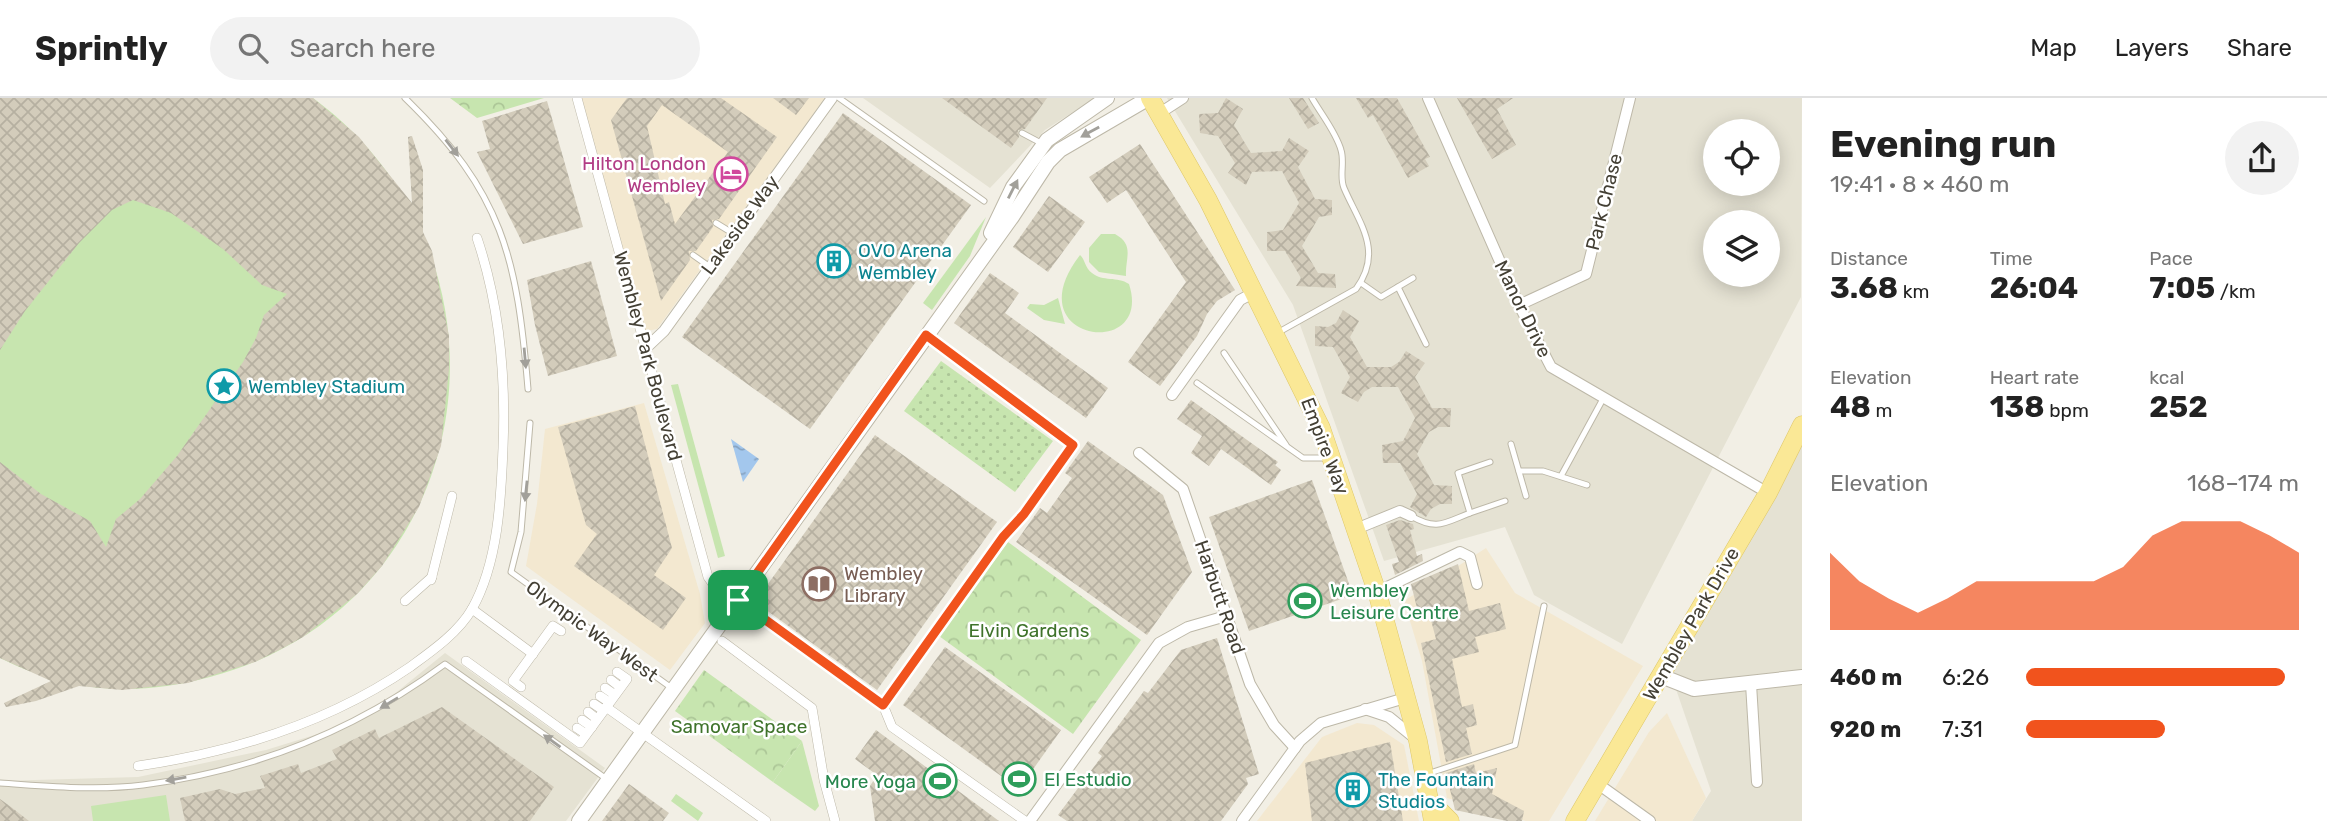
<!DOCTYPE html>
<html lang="en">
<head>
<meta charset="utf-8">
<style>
  body { margin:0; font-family:Rubik,sans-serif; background:#f2f2f2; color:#222; height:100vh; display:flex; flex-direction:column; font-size:26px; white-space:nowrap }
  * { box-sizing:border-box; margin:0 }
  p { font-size:23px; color:#767676 }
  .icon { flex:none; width:38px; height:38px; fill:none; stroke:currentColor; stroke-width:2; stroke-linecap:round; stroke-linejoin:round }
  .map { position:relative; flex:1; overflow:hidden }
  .panel { display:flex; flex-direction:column; background:#fff; width:525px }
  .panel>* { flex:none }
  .fabs { position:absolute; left:1703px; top:21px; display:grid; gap:14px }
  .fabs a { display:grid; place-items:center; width:77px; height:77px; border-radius:50%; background:#fff; box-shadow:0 4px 18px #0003; font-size:35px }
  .pin { position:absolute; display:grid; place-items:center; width:60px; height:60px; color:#fff; margin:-30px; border-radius:14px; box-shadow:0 4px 10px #0006 }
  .round { display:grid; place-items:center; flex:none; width:74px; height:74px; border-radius:37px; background:#f2f2f2 }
  .summary { display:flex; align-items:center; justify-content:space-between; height:119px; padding:0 28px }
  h1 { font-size:38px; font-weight:700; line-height:52px }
  .metrics { display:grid; grid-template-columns:repeat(3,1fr); gap:10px; height:119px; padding:7px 28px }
  .metrics div { display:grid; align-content:center }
  .metrics b { font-size:30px; font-weight:700 }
  .metrics small { font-size:19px; font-weight:400 }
  .metrics p { font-size:19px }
  .chart { height:196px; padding:14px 28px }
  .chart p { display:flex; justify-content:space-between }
  .chart svg { width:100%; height:126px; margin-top:7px; fill:#f1531d; opacity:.7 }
  ul { padding:0 28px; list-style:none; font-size:23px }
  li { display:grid; grid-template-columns:112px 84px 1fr; align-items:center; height:52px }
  li i { height:18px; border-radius:9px; background:#f1531d }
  header { display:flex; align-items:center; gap:42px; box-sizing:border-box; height:98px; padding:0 35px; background:#fff; border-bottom:2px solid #e0e0e0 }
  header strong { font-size:33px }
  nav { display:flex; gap:38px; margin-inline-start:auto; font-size:24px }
  .search { width:490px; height:63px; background:#f2f2f2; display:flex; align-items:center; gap:18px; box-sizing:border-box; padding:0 24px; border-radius:38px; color:#767676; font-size:26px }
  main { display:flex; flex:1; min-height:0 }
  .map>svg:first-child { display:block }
</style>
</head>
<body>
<header>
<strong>Sprintly</strong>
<div class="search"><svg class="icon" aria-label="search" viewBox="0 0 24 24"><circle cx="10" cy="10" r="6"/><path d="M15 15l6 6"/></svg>Search here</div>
<nav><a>Map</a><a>Layers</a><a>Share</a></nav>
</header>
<main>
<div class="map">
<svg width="1802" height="723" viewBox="0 0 1802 723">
  <defs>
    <pattern id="park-crowns" width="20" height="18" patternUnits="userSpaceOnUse" patternTransform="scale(1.75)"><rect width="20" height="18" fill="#c7e5af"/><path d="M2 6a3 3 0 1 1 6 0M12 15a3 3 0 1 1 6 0" fill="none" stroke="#acc697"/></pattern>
    <pattern id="garden-dots" width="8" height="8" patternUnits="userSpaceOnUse" patternTransform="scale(1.75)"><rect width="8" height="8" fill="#c7e5af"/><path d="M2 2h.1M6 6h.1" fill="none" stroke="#acc697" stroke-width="1.8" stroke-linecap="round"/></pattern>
    <pattern id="water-ripples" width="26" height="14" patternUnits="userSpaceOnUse" patternTransform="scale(1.75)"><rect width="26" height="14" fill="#a3c7ed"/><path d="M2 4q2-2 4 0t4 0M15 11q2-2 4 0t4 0" fill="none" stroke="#86a3c1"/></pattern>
    <pattern id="building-cross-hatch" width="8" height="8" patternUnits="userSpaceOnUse" patternTransform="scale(1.75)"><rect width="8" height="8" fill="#d3ccbb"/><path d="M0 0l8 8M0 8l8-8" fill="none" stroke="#b6b0a1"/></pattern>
  </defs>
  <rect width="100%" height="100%" fill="#f2efe5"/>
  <!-- residential -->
  <g fill="#e5e2d3" fill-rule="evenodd">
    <polygon points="863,0 1095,0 1045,32 990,90"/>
    <path d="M1167 0H1802L1801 199 1622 546 1534 497 1505 429 1384 463 1293 207ZM1715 33H1768V86H1715ZM1715 124H1768V177H1715Z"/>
    <polygon points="1802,332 1802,723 1692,723 1711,693 1667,565"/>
    <polygon points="445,555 605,670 566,723 0,723 0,683 138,679 266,652 334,631 387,602"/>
  </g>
  <!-- commercial -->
  <g fill="#f3e8d0">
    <polygon points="576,0 825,0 657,231 642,234"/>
    <polygon points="644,305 700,496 705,525 670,572 526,468 537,406 545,331"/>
    <polygon points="1486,450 1515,495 1643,568 1549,723 1526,723 1447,700 1422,563 1404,503"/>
    <polygon points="1667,615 1706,700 1692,723 1595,723 1649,634"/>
    <polygon points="1357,625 1374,627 1404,647 1419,723 1257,723 1322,639"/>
  </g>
  <!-- grass -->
  <g fill="#c7e5af">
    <path d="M0 0H313C533 162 480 507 210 579 135 599 70 595 0 560Z"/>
    <polygon points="986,119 970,158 932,212 923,205"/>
    <path d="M1101 136H1115C1135 147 1125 160 1126 178L1099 174 1089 164V150Z"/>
    <path d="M1080 157C1085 161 1085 170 1092 175 1103 184 1117 178 1129 186 1154 263 1013 244 1080 157Z"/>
    <polygon points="1058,200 1065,226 1044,222 1027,210 1030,206 1044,207"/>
    <polygon points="678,286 725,458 718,460 671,287"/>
    <polygon points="802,643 819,708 815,713 773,684"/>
    <polygon points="676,696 703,715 698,723 671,703"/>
    <polygon points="166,697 170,723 93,723 91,708"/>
  </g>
  <!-- park -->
  <g fill="url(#park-crowns)">
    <polygon points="450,0 544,0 477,20"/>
    <polygon points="1008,444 1141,542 1073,636 939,538"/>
    <polygon points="704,572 802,643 773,684 675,613"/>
  </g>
  <!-- garden -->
  <polygon fill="url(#garden-dots)" points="941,263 1053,343 1015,394 904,313"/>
  <!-- water -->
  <polygon fill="url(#water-ripples)" points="731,341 759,361 743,384"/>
  <!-- building -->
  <g fill="url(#building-cross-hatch)" fill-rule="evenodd">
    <polygon points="0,0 313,0 359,39 412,105 408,39 412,38 423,72 423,134 432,153 449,238 449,271 441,348 419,409 382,468 357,496 303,539 283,550 255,564 188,585 122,592 79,588 36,603 6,609 4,605 51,583 0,560 0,364 41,396 90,423 106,449 116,421 140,401 177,358 243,264 256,240 264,217 287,196 262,187 223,151 171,115 133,102 112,112 79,145 25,213 0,252"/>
    <path d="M627 0H721L777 39 719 121 712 122 713 129 696 153H689L690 162 661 203 611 22ZM662 7 728 54 675 126 669 104 665 106 647 28Z"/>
    <polygon points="773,0 809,0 796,17"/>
    <polygon points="942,0 1047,0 1025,31 1018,32 1019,39 1011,50"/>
    <polygon points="1226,0 1243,11 1234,27 1251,55 1282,53 1289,40 1309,53 1298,69 1315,101 1332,102 1332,117 1319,119 1302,148 1318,175 1335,176 1336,190 1296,188 1301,180 1285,153 1267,153 1267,134 1283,132 1299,105 1282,73 1252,74 1246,87 1228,75 1235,65 1218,38 1200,35 1199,16 1218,15"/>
    <polygon points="1289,0 1303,0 1319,25 1308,31"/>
    <polygon points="1356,0 1397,0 1430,59 1425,61 1429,68 1408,80 1373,17 1368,20"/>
    <polygon points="1457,0 1513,0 1497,11 1516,47 1492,61"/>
    <polygon points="547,3 583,129 523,146 477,54 490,51 482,23"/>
    <polygon points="843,15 971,107 810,331 682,239"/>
    <polygon points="1140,46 1235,192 1217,203 1207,216 1197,238 1160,288 1128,264 1186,184 1126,92 1107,105 1089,79"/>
    <polygon points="1049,98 1085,124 1048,174 1013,149"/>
    <polygon points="591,163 617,258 548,278 535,227 527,182"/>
    <polygon points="990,175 1019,195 1005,215 1108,290 1086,320 954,225"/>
    <polygon points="1343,212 1359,223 1350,239 1367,269 1391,269 1399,264 1406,253 1425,265 1415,279 1432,310 1451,310 1450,329 1438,329 1429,334 1417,356 1434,387 1452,388 1452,406 1440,406 1431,411 1426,419 1410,409 1417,396 1400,365 1383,365 1382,347 1403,343 1415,320 1398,289 1372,289 1364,294 1358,304 1341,295 1350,279 1333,249 1315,248 1315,228 1328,229 1336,225"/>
    <polygon points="1191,302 1278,364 1275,367 1281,372 1271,387 1221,351 1209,368 1191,355 1202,338 1177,321"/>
    <polygon points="635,308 672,450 654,477 686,500 663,532 574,468 597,436 586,427 558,329"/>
    <polygon points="875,337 997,424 877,592 755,504"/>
    <polygon points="1088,343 1163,397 1192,474 1147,537 1016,444 1040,410 1047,415 1072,380 1065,375"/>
    <polygon points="1312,382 1353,497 1249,533 1209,419"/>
    <polygon points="1400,422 1413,426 1414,431 1410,432 1417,458 1422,456 1423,463 1395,477 1392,466 1399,464 1386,427"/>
    <polygon points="1458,466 1469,513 1500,505 1506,531 1475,539 1479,554 1452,561 1462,609 1473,606 1477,627 1466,630 1472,656 1446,664 1421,545 1436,541 1428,511 1418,514 1411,486"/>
    <polygon points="1217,540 1259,676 1246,680 1248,686 1221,723 1067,723 1058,717 1102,658 1098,655 1144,593 1148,595 1181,552"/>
    <polygon points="945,549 1061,632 1019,691 903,607"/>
    <polygon points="442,609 554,689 530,723 185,723 180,700 220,691 235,696 265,690 260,678 298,666 301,675 337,661 332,652 375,631 379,640"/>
    <polygon points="876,632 949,686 999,723 875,723 870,688 877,677 855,661"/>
    <polygon points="1390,644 1403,723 1312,723 1305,665"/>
    <polygon points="1474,666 1476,675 1497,670 1492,696 1524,713 1522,723 1507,723 1455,712 1446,675"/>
    <polygon points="629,686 669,715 663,723 602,723"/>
    <polygon points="0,701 11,709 29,723 0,723"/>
  </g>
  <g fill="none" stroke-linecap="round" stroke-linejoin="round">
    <defs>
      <g id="service">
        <path d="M405 0C503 95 517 159 528 291"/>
        <polyline points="839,0 984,103"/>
        <polyline points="1022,35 1041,45"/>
        <polyline points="716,125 734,136"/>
        <polyline points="693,157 710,169"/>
        <polyline points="1361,185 1381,199 1413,180"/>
        <polyline points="1398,189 1426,246"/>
        <path d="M1279 234 1356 191C1384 153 1359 125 1344 90 1339 78 1345 65 1341 52 1336 34 1321 16 1312 0"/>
        <polyline points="1224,255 1286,347"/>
        <polyline points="1197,285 1303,360 1329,360"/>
        <polyline points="530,325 521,434 511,474 673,591"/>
        <polyline points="1511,346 1526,398"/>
        <polyline points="1519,373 1543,373 1587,387"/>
        <polyline points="1561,378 1604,299"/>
        <polyline points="1470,415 1505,403"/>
        <path d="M1411 418C1437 433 1444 425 1470 415L1458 375 1490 364"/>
        <polyline points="738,502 883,607 1003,439 1024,416 1074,347 928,239"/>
        <polyline points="1427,676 1515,647 1544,508"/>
        <path d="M0 685C47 688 96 693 143 687 254 673 356 632 445 566L608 682"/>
      </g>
      <g id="pedestrian">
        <polyline points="577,0 708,479 715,489 736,505"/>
        <polyline points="431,482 452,398"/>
        <polyline points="405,503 432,479"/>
        <polyline points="472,511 533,556"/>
        <polyline points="722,543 812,610 824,682 835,723"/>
        <polyline points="466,563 580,645 627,581 617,574"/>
        <polyline points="611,582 620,589"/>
        <polyline points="521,589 513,583 553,528 561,533"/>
        <polyline points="605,590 615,597"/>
        <polyline points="600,598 609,604"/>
        <polyline points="594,606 603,612"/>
        <polyline points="883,607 892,629 1025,723"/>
        <polyline points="606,609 766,723"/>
        <polyline points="588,614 597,621"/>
        <polyline points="582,622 592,629"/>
        <polyline points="577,630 586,636"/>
        <path d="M138 668C234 654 330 624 410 569 432 553 458 535 472 511 498 465 501 402 503 350 506 279 500 208 477 140"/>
      </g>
      <g id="minor">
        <polyline points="1428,0 1519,207 1551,269 1768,395"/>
        <polyline points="1160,15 1183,0"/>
        <polyline points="1519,207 1586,176 1630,0"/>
        <polyline points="646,250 664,233 832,0"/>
        <polyline points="1172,297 1240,202 1255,194"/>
        <polyline points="1139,355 1183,391 1250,586 1274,627 1295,650"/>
        <polyline points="1356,431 1400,413 1411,418"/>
        <polyline points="1377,494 1460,454 1470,459 1477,486"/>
        <polyline points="1751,586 1757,684"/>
        <polyline points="1365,611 1389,619 1416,641"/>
        <polyline points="1598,686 1650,723"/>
        <polyline points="1030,723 1159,545 1188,529 1226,518"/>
        <polyline points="1242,723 1300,643 1321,625 1405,600"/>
      </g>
      <g id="tertiary">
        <polyline points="991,135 1013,89 1047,42 1107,0"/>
        <polyline points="1661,578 1694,591 1802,579"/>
        <polyline points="579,723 1012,119 1048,64 1060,52 1149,0"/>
      </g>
      <g id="primary">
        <polyline points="1150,0 1208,102 1321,330 1377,494 1418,643 1433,723"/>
        <polyline points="1430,703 1450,723"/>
        <polyline points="1575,723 1768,395 1802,327"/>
      </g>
    </defs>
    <!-- service casing -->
    <use href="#service" stroke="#bdb8a8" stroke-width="7"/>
    <!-- pedestrian casing -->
    <use href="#pedestrian" stroke="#bdb8a8" stroke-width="10"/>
    <!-- minor casing -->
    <use href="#minor" stroke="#bdb8a8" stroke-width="12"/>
    <!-- tertiary casing -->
    <use href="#tertiary" stroke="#bdb8a8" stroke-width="16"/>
    <!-- primary casing -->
    <use href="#primary" stroke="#dec767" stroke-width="19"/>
    <!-- service -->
    <use href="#service" stroke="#fff" stroke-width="5"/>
    <!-- pedestrian -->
    <use href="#pedestrian" stroke="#fff" stroke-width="9"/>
    <!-- minor -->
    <use href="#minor" stroke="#fff" stroke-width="10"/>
    <!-- tertiary -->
    <use href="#tertiary" stroke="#fff" stroke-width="14"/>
    <!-- primary -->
    <use href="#primary" stroke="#fae896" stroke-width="18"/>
  </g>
  <!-- one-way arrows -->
  <defs><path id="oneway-solid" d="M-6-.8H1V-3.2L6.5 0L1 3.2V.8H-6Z" transform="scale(1.75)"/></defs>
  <g fill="#a2a09a">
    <use href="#oneway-solid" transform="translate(1090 34) rotate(151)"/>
    <use href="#oneway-solid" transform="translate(452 50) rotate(52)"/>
    <use href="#oneway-solid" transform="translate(1013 91) rotate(-63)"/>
    <use href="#oneway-solid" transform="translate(525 260) rotate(85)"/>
    <use href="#oneway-solid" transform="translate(526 393) rotate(96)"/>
    <use href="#oneway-solid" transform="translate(389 605) rotate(149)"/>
    <use href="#oneway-solid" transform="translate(552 643) rotate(-144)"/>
    <use href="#oneway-solid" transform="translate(176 681) rotate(170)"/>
  </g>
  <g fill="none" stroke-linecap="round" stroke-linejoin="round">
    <defs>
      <polygon id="route" points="926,237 1073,347 1024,416 1003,439 883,607 738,502"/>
    </defs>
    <!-- route casing -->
    <use href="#route" stroke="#fff" stroke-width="14"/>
    <!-- route -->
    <use href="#route" stroke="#f1531d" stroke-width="9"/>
  </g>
  <!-- icons -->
  <defs>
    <symbol id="hotel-ring" viewBox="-11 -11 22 22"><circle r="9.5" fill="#fff" stroke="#d1479c" stroke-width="1.5"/><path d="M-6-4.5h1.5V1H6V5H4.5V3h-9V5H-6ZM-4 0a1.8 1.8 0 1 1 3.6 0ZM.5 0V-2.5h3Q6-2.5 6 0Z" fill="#d1479c"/></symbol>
    <symbol id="building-ring" viewBox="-11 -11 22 22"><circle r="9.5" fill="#fff" stroke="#0f9aa8" stroke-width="1.5"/><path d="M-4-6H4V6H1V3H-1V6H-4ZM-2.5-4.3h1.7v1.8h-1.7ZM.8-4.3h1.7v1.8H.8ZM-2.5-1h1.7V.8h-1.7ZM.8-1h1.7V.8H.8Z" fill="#0f9aa8"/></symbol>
    <symbol id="sight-ring" viewBox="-11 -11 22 22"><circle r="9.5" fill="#fff" stroke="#0f9aa8" stroke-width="1.5"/><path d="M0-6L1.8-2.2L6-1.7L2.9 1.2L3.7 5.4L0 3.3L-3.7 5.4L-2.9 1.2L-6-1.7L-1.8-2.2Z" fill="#0f9aa8"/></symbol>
    <symbol id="library-ring" viewBox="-11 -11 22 22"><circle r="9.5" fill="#fff" stroke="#8d6e63" stroke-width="1.5"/><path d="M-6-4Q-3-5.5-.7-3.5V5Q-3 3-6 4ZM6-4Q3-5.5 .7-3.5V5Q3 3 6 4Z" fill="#8d6e63"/></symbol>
    <symbol id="stadium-ring" viewBox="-11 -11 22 22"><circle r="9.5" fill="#fff" stroke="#2e9e5b" stroke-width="1.5"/><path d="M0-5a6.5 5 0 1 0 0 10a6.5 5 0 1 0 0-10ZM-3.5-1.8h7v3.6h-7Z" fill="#2e9e5b"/></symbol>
  </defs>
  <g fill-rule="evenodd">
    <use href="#hotel-ring" x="712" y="57" width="38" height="38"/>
    <use href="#building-ring" x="815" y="144" width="38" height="38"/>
    <use href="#sight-ring" x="205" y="269" width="38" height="38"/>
    <use href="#library-ring" x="800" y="467" width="38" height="38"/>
    <use href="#stadium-ring" x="1286" y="484" width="38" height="38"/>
    <use href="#stadium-ring" x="1000" y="662" width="38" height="38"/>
    <use href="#stadium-ring" x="921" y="664" width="38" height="38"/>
    <use href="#building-ring" x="1334" y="673" width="38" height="38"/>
  </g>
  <g text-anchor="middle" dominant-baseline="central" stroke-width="5" stroke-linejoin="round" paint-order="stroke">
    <!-- hotel labels -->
    <g font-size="19" fill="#b23c85" stroke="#fff" text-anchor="end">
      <text x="706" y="65">Hilton London<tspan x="706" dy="22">Wembley</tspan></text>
    </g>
    <!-- street labels -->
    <g font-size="19" fill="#444035" stroke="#fff">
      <text transform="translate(1604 104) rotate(-76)">Park Chase</text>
      <text transform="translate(740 127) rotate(-54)">Lakeside Way</text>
      <text transform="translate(1523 211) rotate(64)">Manor Drive</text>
      <text transform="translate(648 258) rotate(75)">Wembley Park Boulevard</text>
      <text transform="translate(1325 348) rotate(69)">Empire Way</text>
      <text transform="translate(1220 499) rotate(71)">Harbutt Road</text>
      <text transform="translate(1691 526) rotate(-60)">Wembley Park Drive</text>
      <text transform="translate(592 533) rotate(36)">Olympic Way West</text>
    </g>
    <!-- culture labels -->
    <g font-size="19" fill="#0d838f" stroke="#fff" text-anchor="start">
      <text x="858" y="152">OVO Arena<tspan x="858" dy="22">Wembley</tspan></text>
      <text x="248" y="288">Wembley Stadium</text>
      <text x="1378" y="681">The Fountain<tspan x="1378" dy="22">Studios</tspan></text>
    </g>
    <!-- education labels -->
    <g font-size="19" fill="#785e54" stroke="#fff" text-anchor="start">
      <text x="844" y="475">Wembley<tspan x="844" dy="22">Library</tspan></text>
    </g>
    <!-- leisure labels -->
    <g font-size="19" fill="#27864d" stroke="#fff" text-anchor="start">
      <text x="1330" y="492">Wembley<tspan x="1330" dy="22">Leisure Centre</tspan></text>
      <text x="1044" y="681">El Estudio</text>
      <text x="916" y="683" text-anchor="end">More Yoga</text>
    </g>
    <!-- park labels -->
    <g font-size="19" fill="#3f732b" stroke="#fff">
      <text x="1029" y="532">Elvin Gardens</text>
      <text x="739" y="628">Samovar Space</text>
    </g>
  </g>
</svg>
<div class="fabs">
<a><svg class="icon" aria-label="locate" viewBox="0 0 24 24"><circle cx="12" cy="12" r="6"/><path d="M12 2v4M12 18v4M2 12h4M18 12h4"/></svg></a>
<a><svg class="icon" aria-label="layers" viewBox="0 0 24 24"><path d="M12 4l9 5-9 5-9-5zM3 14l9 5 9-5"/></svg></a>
</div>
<div class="pin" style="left:738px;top:502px;background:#1e9e55"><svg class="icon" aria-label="arrive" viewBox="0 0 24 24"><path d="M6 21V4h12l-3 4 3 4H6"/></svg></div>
</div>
<section class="panel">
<div class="summary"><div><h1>Evening run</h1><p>19:41 · 8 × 460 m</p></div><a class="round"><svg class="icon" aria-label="share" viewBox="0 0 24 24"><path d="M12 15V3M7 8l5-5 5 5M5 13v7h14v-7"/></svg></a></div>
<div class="metrics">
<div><p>Distance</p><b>3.68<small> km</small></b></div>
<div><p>Time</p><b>26:04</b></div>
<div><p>Pace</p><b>7:05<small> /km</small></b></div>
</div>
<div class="metrics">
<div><p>Elevation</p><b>48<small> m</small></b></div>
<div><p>Heart rate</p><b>138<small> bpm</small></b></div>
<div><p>kcal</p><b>252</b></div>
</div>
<div class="chart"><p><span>Elevation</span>168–174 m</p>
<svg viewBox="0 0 160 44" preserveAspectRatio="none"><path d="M0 44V17L10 27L20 33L30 38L40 33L50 27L60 27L70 27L80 27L90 27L100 22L110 11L120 6L130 6L140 6L150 11L160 17V44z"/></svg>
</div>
<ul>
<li><b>460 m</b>6:26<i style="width:95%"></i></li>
<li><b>920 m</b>7:31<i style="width:51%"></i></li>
</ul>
</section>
</main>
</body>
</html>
